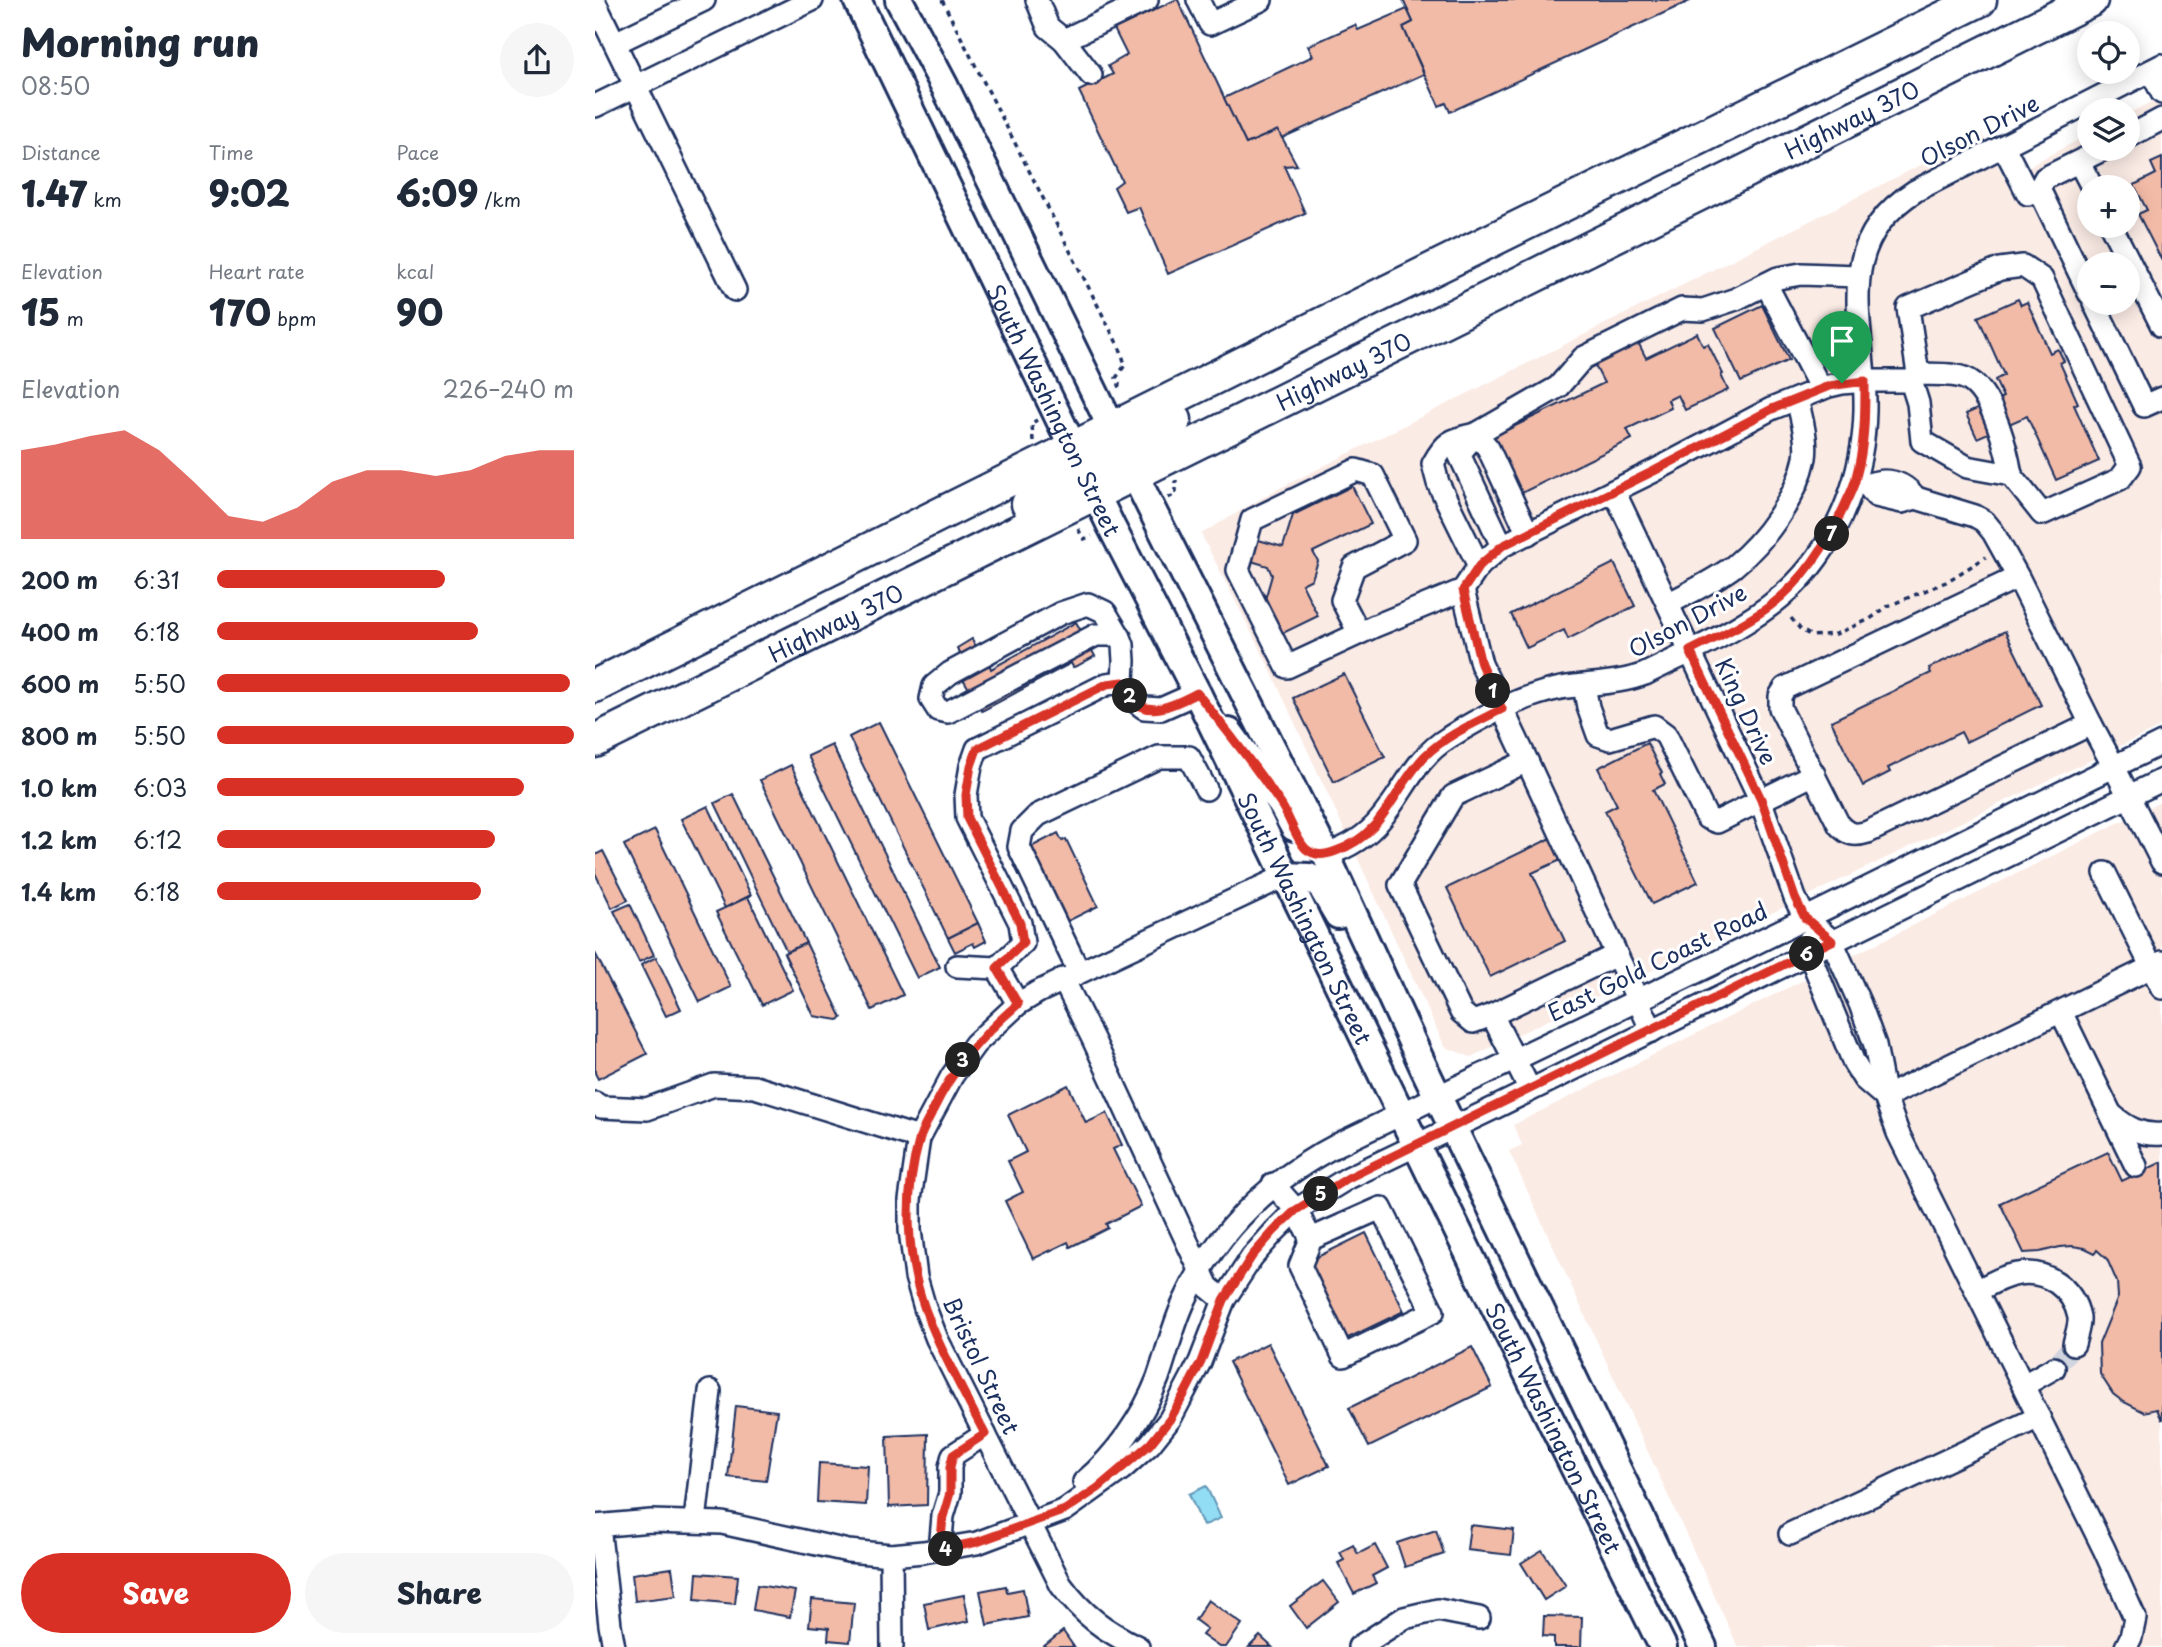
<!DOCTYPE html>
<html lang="en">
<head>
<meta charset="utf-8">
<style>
  body { margin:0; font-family:"Playpen Sans",sans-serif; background:#f6f6f7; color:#1f2937; height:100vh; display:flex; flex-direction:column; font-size:26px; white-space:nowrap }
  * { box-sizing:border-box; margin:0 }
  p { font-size:23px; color:#747a83 }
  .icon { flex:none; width:38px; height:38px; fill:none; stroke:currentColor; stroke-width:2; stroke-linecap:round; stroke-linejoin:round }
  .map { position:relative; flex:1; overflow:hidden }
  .side { display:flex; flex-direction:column; background:#fff; width:595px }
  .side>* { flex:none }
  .fabs { position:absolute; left:1482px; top:21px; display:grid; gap:14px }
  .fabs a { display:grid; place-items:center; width:63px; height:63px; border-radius:50%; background:#fff; box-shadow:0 4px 18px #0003; font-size:35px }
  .pin { position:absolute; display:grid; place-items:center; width:60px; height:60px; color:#fff; margin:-72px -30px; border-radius:50% 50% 50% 0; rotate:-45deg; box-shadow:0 0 7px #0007 }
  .pin .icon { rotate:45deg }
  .km { position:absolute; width:35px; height:35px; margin:-18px; border-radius:50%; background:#222; color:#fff; font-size:19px; line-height:35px; text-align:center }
  .round { display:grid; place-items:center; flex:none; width:74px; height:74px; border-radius:37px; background:#f6f6f7 }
  .overview { display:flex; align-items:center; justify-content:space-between; height:119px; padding:0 21px }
  h1 { font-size:38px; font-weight:800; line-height:52px }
  .metrics { display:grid; grid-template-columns:repeat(3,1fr); gap:10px; height:119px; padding:7px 21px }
  .metrics div { display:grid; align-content:center }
  .metrics b { font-size:35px; font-weight:800 }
  .metrics small { font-size:19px; font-weight:400 }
  .metrics p { font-size:19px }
  .chart { height:196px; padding:14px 21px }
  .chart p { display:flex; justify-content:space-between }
  .chart svg { width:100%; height:126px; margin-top:7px; fill:#d93025; opacity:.7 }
  .cta { display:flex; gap:14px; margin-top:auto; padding:14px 21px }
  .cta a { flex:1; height:80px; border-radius:42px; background:#d93025; color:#fff; font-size:28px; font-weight:800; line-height:80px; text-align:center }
  .cta a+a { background:#f6f6f7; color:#1f2937 }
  ul { padding:0 21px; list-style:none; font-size:23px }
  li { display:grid; grid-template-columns:112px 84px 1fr; align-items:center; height:52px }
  li i { height:18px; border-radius:9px; background:#d93025 }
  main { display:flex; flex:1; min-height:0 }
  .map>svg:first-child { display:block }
</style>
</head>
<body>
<main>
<section class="side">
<div class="overview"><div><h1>Morning run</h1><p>08:50</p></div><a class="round"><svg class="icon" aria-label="share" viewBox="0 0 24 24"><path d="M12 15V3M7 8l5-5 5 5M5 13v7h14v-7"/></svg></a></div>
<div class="metrics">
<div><p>Distance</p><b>1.47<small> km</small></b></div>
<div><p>Time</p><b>9:02</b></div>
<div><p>Pace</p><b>6:09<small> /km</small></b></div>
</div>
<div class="metrics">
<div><p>Elevation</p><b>15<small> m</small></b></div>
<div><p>Heart rate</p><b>170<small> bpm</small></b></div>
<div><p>kcal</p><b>90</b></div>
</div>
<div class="chart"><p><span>Elevation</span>226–240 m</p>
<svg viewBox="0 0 160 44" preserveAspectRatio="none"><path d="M0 44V13L10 11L20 8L30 6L40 13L50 24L60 36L70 38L80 33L90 24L100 20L110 20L120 22L130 20L140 15L150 13L160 13V44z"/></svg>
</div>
<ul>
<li><b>200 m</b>6:31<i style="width:64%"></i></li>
<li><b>400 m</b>6:18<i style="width:73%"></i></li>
<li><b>600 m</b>5:50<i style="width:99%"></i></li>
<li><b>800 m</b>5:50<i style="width:100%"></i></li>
<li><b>1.0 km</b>6:03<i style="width:86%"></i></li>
<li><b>1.2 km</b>6:12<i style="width:78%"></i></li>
<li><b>1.4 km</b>6:18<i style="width:74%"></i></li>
</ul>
<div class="cta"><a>Save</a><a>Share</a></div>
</section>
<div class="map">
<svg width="1567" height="1647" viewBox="0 0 1567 1647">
  <rect width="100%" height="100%" fill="#fff"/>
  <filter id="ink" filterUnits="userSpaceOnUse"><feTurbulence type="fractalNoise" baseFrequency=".0143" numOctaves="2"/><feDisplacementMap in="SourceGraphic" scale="14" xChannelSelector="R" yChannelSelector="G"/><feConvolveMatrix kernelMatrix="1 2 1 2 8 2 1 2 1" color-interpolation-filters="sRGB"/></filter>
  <g filter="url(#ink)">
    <!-- built -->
    <g fill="#fbebe5" fill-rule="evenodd">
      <path d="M1567 96V726L876 1057 850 1047 673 665 606 534 677 492 1387 134 1410 179 1494 134V149H1533V114ZM1494 187H1533V226H1494ZM1494 264H1533V303H1494Z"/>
      <polygon points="1567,801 1567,1647 1143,1647 914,1151 927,1145 918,1125"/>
    </g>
    <!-- water -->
    <polygon fill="#92ddf3" stroke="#6297b7" stroke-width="2" points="611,1486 626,1518 608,1526 594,1494"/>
    <!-- building -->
    <g fill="#f2bba7" stroke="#1b2f5e" stroke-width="2">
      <polygon points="580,0 583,0 651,144 683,130 702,165 689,166 710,213 573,274 544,207 531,212 519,187 527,181 484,91 518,74 513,66 532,55 519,29"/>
      <polygon points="808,0 1097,0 855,112 851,103 844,106 808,27 818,22"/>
      <polygon points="812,9 818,22 808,27 829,74 687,138 683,130 651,144 629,98 718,56 713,46 760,25 763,30"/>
      <polygon points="1567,158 1567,261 1543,214 1552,210 1539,185 1561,174 1556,163"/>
      <polygon points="1423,299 1426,305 1432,302 1455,353 1463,349 1469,361 1465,363 1483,403 1479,405 1504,461 1461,480 1432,416 1382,438 1371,414 1408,397 1400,380 1409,375 1383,317"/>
      <polygon points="1167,305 1194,360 1146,382 1120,328"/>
      <polygon points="1102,333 1108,346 1113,344 1128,374 1126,375 1133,390 1090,410 1083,395 1073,400 1076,408 1032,429 1037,439 920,496 893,439 1009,383 998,362 1042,340 1051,358"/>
      <polygon points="757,486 776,524 718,552 723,561 717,579 707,584 723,616 684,635 669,603 677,575 673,566 653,560 660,539 688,547 698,515"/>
      <polygon points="1019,563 1040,606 973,639 969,630 932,648 916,614"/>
      <polygon points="481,622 500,656 482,666 478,667 476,663 387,711 367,677 375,672 362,648 377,639 391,666 395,666 396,669"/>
      <polygon points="1410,631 1446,705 1371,742 1366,732 1293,768 1295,772 1268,786 1236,721 1336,673 1334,668"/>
      <polygon points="749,674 790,757 739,782 698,698"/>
      <polygon points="284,722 383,923 353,938 254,737"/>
      <polygon points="1052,743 1067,773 1065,774 1070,784 1058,790 1103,882 1057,904 1010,811 1022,805 1003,768"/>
      <polygon points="237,745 345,967 322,978 213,756"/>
      <polygon points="196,765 308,995 277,1010 165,780"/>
      <polygon points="138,794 211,943 192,952 120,803"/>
      <polygon points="113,806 156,895 130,908 86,819"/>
      <polygon points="60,830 136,987 105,1002 29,845"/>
      <polygon points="463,833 467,841 471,839 503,906 469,923 435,857 440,854 436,847"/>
      <polygon points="956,838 966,860 937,873 970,941 895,977 852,888"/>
      <polygon points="8,851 33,900 17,908 0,873 0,855"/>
      <polygon points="153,897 198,990 167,1005 121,912"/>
      <polygon points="35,904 59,955 44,962 19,911"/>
      <polygon points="383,923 391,941 380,947 378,943 360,952 353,938"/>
      <polygon points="211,943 247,1018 243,1020 219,1016 189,953"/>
      <polygon points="0,953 52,1054 3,1079 0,1073"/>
      <polygon points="61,957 86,1009 71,1016 46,965"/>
      <polygon points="473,1085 491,1123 512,1113 527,1145 518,1149 546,1206 511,1224 513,1228 475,1247 473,1242 438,1259 410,1201 428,1192 413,1161 431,1152 413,1115"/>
      <polygon points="1513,1152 1527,1181 1567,1162 1567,1420 1562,1409 1549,1412 1527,1401 1518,1394 1505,1374 1504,1344 1523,1297 1522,1282 1512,1259 1502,1250 1500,1253 1490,1248 1477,1246 1465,1247 1445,1252 1429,1253 1405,1203"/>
      <polygon points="771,1233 809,1311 749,1340 712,1262"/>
      <polygon points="673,1343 734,1466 694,1485 634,1362"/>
      <polygon points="877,1347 897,1387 774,1447 754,1408"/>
      <polygon points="141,1406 182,1411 171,1481 133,1477"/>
      <polygon points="333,1434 332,1505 294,1507 292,1436"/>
      <polygon points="224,1463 273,1466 271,1505 222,1502"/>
      <polygon points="875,1525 919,1530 916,1555 872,1550"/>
      <polygon points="841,1530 849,1554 810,1567 802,1543"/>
      <polygon points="758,1545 763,1554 780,1545 792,1568 777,1576 781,1583 759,1594 743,1563 749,1560 745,1552"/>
      <polygon points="947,1550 971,1586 949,1600 926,1563"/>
      <polygon points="77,1568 81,1596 40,1601 37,1574"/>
      <polygon points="102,1573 143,1576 140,1604 100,1600"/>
      <polygon points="728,1581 744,1602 711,1628 695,1606"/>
      <polygon points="162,1585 200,1591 195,1617 158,1610"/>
      <polygon points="411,1586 412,1592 428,1589 433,1617 392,1625 385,1591"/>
      <polygon points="369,1595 374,1621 334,1630 329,1603"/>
      <polygon points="217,1599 259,1603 255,1642 233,1640 234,1628 214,1626"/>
      <polygon points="613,1600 647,1624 631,1647 624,1647 607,1635 612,1629 600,1620"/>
      <polygon points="949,1616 987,1617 986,1647 959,1647 959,1637 948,1636"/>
      <polygon points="468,1631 479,1647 448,1647"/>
      <polygon points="665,1636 677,1647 654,1647"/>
    </g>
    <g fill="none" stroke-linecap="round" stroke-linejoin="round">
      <!-- minor-tunnel -->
      <polyline stroke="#d1d5df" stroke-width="21" stroke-dasharray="21 10" stroke-linecap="butt" points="1459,1368 1479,1344"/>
      <defs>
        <g id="minor">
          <polyline points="442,0 453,27 469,40 552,0"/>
          <polyline points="603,0 615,24 666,0"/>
          <polyline points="0,3 140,290"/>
          <polyline points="469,40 496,75"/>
          <polyline points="20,43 109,0"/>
          <polyline points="1556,71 1567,93"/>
          <polyline points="0,106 217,0"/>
          <polyline points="1533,137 1567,119"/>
          <polyline points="1409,147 1433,194 1444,189 1450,178 1509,149"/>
          <polyline points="1484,162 1497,187"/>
          <polyline points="1444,189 1494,293"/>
          <polyline points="1516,226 1567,326"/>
          <polyline points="1171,284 1226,389"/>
          <polyline points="1499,303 1549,406 1567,398"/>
          <path d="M1323 374C1339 375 1365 372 1378 383 1399 400 1412 450 1416 475"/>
          <path d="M1261 480 1272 485 1281 496 1307 502 1321 498 1380 516 1389 521 1398 532 1423 577 1496 724 1273 832C1260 836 1253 835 1244 825L1185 708V696L1190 688 1423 577"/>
          <path d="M1272 485C1292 477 1308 482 1321 498"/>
          <polyline points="1019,491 1165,799 1200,898 1210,918 1237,941 1265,1004 1280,1045 1290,1097 1303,1133 1509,1549 1540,1618 1536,1637 1531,1647"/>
          <polyline points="907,546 864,454 881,434 963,387 988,358 1087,309 1108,310 1141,299 1183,278 1206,274 1263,276"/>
          <path d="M884 566 843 483 838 464C850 442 856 439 881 434L893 448 933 534"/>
          <polyline points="868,590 886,664 932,761 858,796 805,885 866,1012 878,1022 897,1015 935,1090"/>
          <path d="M1073 604C1095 592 1119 581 1139 566 1170 541 1202 497 1210 458 1213 439 1206 417 1202 399"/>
          <polyline points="764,633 747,600 759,567 810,540 778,475 761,470 657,520 643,570 692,667 780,626 868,590 884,566 907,546 1059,471 1176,409 1234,386 1247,383 1270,381 1316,381 1323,403 1327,441 1372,467 1416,475 1447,514 1525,479 1535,466 1447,279 1428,266 1405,269 1313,308 1323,374 1316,381"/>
          <polyline points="525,637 514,635 501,635 353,712 343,710 336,699 339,686 355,673 466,613 493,604 510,612 525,637 528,645 529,661 528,682 536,698 549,708 566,709 602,693"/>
          <polyline points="989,686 993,707 1003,735 1015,739 1059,726 1071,735 1112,818 1122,822 1219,774"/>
          <polyline points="1496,724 1519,767 1567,862"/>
          <polyline points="932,761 1057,1031"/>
          <path d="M731 855C752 848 771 837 785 820 809 792 820 758 853 738 884 718 929 695 966 688 994 683 1023 684 1050 674 1102 648 1159 625 1200 584 1245 538 1269 473 1270 410 1272 326 1233 247 1320 191L1567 65"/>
          <polyline points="1510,873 1567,988"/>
          <polyline points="1213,941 1214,953 1259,1063 1269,1079 1290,1097"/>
          <polyline points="362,966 402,968 428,943 425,923 372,818 371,795 376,766 382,749 512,684 528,682"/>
          <polyline points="402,968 423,1004"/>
          <polyline points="484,972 424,847 427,831 443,815 564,757 594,757 611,789"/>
          <polyline points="468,979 498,1039 613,1287 629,1300"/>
          <polyline points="1466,1012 1541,1166"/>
          <polyline points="897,1015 1021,955"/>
          <polyline points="1290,1097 1567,962"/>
          <polyline points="0,1103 6,1107 52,1109 119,1085 160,1087 324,1138"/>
          <path d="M1517 1115C1532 1128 1547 1136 1567 1134"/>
          <polyline points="678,1184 701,1210 716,1239 705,1266 748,1356 838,1312 786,1208 716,1239"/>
          <path d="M1382 1291C1395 1284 1408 1276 1423 1274 1451 1269 1478 1288 1484 1317 1485 1325 1481 1335 1479 1344"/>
          <polyline points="1429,1385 1459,1368"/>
          <path d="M489 1482C521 1455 548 1417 563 1378 572 1352 578 1326 589 1302 621 1231 676 1179 744 1144L1122 962 1567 743"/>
          <polyline points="100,1521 115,1391"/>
          <polyline points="0,1526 56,1521 127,1523 253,1551 296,1555 328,1552 382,1543 470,1510 527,1469 555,1444 575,1419 605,1362 629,1300 657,1257 679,1232 701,1210 753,1178 895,1110 1567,780"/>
          <polyline points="4,1526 15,1625 19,1647"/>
          <polyline points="1195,1534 1444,1417"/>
          <polyline points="345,1550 348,1516 355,1493 355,1467 358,1455 390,1434"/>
          <polyline points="296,1555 297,1647"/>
          <path d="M543 1647C510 1631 488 1615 466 1585L342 1339 330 1308 321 1277 315 1230V1200L324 1138 357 1076 380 1044 423 1004 443 992 690 876"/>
          <polyline points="764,1647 809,1618 843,1610 884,1618"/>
        </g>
        <g id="major">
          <path id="s1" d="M262 0 516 526 602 693 892 1291 1068 1647"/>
          <polyline points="304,0 349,85 555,506 731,855 829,1068 1108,1647"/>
          <polyline points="634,732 687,805 699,827"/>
          <polyline points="690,876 714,877 726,886 743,915"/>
        </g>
        <g id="highway">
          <polyline points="503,489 524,460 546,438 580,420"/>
          <polyline points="433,504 464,488 524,446"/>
          <polyline points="0,686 767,304 1385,0"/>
          <path id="s2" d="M0 741 1496 0"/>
        </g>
      </defs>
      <!-- minor casing -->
      <use href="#minor" stroke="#1b2f5e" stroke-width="26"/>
      <!-- major casing -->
      <use href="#major" stroke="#1b2f5e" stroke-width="32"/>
      <!-- highway casing -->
      <use href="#highway" stroke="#1b2f5e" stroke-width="37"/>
      <!-- path -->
      <g stroke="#1b2f5e" stroke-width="3.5" stroke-dasharray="5 5" stroke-linecap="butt">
        <polyline points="347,0 526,351 530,365 521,378 524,384 523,392"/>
        <polyline points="438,441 437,423 442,420"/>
        <polyline points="573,498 581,494 581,480"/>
        <polyline points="483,529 489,539 497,536"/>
        <polyline points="1196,618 1206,630 1217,636 1241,634 1275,619 1293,606 1351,582 1391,557"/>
      </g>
      <!-- minor -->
      <use href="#minor" stroke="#fff" stroke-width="21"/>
      <!-- major -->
      <use href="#major" stroke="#fff" stroke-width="26"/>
      <!-- highway -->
      <use href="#highway" stroke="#fff" stroke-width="32"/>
    </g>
  </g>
  <g fill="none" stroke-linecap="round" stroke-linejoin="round" filter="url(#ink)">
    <defs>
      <path id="route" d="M1270 381C1270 413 1270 445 1261 477 1259 488 1253 497 1249 507 1231 546 1209 580 1175 606 1151 624 1122 637 1095 651L1166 799 1200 898 1210 918 1237 941 753 1178 701 1210 679 1231 657 1256 629 1300 606 1362 590 1393 575 1419 555 1444 503 1488 470 1510 382 1542 345 1550 348 1517 355 1493V1467L358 1455 390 1434C369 1393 346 1352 330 1309 311 1257 309 1194 324 1141 326 1131 333 1121 337 1112 359 1066 385 1037 423 1004L402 968 428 943 425 923 372 818 371 795 376 766 382 749 512 684 528 682C530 687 532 694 535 698 554 720 582 703 602 693 631 729 659 765 685 803 694 815 701 840 711 849 721 857 730 855 741 851 789 835 798 789 830 756 851 735 880 723 907 709L886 664 868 590 884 566 907 546 1059 471 1177 409 1234 386Z"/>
    </defs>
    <!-- route casing -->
    <use href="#route" stroke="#fff" stroke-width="14"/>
    <!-- route -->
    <use href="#route" stroke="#d93025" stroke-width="9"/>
  </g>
  <g text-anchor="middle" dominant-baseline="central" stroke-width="6" stroke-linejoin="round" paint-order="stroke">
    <!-- street labels -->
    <g font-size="23" fill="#1b2f5e" stroke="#fff">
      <text stroke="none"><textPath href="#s2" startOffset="1402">Highway 370</textPath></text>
      <text transform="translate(1384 130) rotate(-27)">Olson Drive</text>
      <text stroke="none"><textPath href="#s2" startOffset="835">Highway 370</textPath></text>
      <text stroke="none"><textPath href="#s1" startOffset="455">South Washington Street</textPath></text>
      <text transform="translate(1092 620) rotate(-28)">Olson Drive</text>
      <text stroke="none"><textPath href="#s2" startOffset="268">Highway 370</textPath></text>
      <text transform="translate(1152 711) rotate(65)">King Drive</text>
      <text stroke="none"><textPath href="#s1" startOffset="1022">South Washington Street</textPath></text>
      <text transform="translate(1062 961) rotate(-26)">East Gold Coast Road</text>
      <text transform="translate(387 1365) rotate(65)">Bristol Street</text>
      <text stroke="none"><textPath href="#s1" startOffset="1589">South Washington Street</textPath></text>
    </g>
  </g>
</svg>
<div class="fabs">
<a><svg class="icon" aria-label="locate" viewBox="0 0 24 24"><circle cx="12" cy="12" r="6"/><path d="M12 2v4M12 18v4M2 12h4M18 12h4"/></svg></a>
<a><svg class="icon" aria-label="layers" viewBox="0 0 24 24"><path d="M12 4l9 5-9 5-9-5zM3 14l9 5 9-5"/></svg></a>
<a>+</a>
<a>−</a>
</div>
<div class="pin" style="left:1247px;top:383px;background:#1e9e55"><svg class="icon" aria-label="arrive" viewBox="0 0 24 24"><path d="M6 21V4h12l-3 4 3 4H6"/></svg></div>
<b class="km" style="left:898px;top:691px">1</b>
<b class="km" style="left:535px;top:696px">2</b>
<b class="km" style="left:368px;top:1060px">3</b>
<b class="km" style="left:351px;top:1549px">4</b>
<b class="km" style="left:726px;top:1194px">5</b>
<b class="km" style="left:1212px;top:954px">6</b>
<b class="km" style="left:1237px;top:534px">7</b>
</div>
</main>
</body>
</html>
